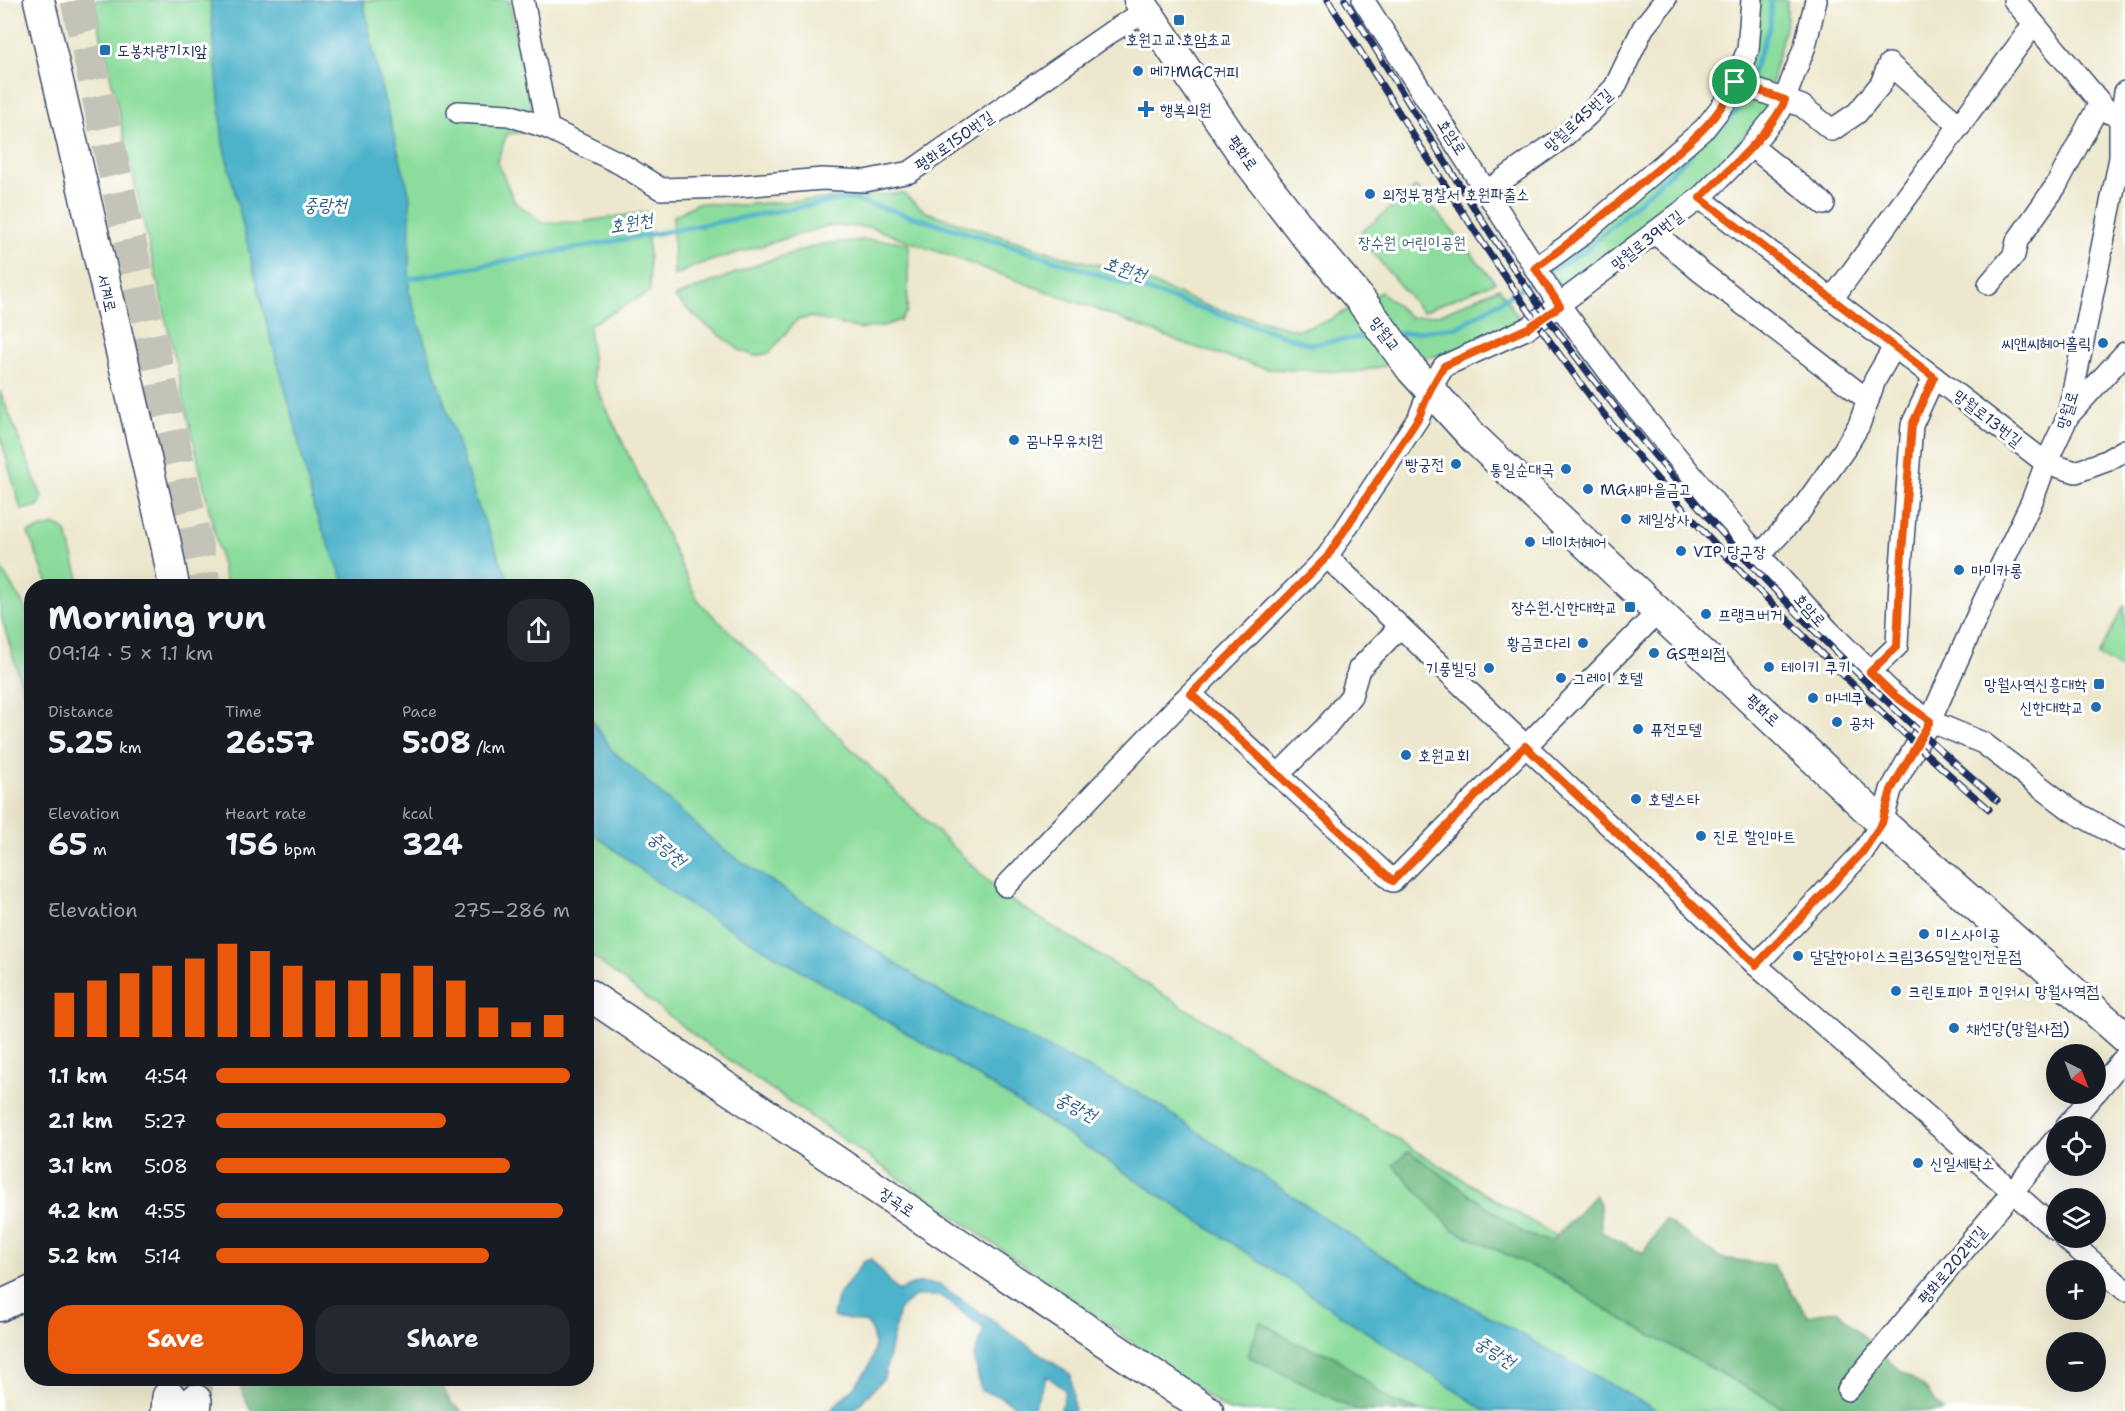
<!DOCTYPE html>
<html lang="en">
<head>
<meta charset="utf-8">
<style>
  body { margin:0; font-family:"Shantell Sans","Poor Story",sans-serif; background:#242831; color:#f1f3f6; height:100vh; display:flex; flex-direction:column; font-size:22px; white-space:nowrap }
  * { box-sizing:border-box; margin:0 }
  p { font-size:20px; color:#9ea1a6 }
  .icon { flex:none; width:33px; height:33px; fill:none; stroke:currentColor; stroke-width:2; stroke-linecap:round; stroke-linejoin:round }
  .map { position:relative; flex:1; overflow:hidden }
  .sheet { position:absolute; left:24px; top:579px; width:570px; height:807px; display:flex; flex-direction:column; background:#171b24; border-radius:24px; box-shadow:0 6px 24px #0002 }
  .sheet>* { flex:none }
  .needle { width:39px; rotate:138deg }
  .fabs { position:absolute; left:2046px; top:1044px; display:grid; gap:12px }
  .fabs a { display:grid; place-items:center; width:60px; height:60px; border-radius:50%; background:#171b24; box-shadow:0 6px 24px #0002; font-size:30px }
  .pin { position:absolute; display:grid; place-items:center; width:51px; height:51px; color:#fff; margin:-26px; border:3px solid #fff; border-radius:50%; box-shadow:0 2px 6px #0007 }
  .round { display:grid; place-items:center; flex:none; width:63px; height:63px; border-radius:24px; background:#242831 }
  .head { display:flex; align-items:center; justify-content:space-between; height:102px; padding:0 24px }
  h1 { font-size:33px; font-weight:700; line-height:45px }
  .figures { display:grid; grid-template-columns:repeat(3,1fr); gap:9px; height:102px; padding:6px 24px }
  .figures div { display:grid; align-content:center }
  .figures b { font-size:30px; font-weight:700 }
  .figures small { font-size:16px; font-weight:400 }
  .figures p { font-size:16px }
  .chart { height:168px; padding:12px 24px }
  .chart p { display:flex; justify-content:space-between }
  .chart svg { width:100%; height:108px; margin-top:6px; stroke:#ea580c; stroke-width:6 }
  .button { display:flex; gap:12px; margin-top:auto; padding:12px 24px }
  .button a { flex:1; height:69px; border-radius:24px; background:#ea580c; color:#fff; font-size:24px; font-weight:700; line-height:69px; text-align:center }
  .button a+a { background:#242831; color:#f1f3f6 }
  ul { padding:0 24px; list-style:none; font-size:20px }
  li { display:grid; grid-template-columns:96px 72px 1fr; align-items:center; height:45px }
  li i { height:15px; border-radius:8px; background:#ea580c }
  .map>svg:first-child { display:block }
</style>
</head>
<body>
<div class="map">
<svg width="2125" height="1411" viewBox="0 0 2125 1411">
  <rect width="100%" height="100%" fill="#fff"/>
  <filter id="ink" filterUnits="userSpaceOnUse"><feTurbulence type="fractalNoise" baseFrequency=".0167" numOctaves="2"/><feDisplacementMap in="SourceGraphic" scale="12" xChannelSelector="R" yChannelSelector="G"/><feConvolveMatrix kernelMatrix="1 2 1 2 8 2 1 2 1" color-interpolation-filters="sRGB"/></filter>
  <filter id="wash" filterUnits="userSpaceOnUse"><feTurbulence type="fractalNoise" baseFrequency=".008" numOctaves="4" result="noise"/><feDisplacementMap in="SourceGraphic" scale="24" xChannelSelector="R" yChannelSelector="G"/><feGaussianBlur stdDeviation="1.35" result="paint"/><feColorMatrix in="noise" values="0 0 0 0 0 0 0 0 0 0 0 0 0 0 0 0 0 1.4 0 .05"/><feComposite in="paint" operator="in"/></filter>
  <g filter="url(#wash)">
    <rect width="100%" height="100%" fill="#ede8cd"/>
    <!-- green -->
    <g fill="#8cdd9d" stroke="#54867e" stroke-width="1.5">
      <polygon points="93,0 509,0 520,60 532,106 533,131 507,134 497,161 514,201 543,223 581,222 647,212 650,292 589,325 594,382 698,601 1005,897 1507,1207 1703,1323 1876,1411 1229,1411 1154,1360 1114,1328 698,1038 587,952 586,586 231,586 225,579"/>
      <polygon points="1759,0 1787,0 1787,19 1773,76 1768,109 1716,169 1658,218 1564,289 1546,268 1722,118"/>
      <polygon points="1416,187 1495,282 1422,312 1358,235"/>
      <polygon points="903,193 926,212 1068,258 1116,269 1210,307 1298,330 1327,321 1381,292 1411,318 1441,314 1499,288 1521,322 1454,352 1355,372 1267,369 1188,345 1106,313 870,227 827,226 697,265 674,276 673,217 697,203 740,205"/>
      <polygon points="863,240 895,241 909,244 907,312 900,320 883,326 860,329 811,317 797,320 769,353 755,356 740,350 702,322 674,297 767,261 822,244"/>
      <polygon points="0,391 42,497 41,502 37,506 21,510 0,435"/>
      <polygon points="54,525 62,528 67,534 81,586 49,586 28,533"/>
      <polygon points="0,567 31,617 31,717 0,612"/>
      <polygon points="2125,605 2125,672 2098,655"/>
    </g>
    <!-- forest -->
    <g fill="#71bc84" stroke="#467671" stroke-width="1.5">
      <polygon points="1409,1151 1525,1234 1551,1242 1595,1195 1600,1204 1601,1232 1643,1253 1665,1220 1721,1258 1773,1265 1808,1316 1837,1310 1888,1361 1925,1388 1943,1411 1789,1411 1615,1315 1559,1279 1453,1230 1393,1165"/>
      <polygon points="1260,1321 1295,1343 1334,1356 1390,1400 1420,1411 1357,1411 1248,1356"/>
      <polygon points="240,1378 439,1379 450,1402 462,1411 251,1411 239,1384"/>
    </g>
    <!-- water -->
    <g fill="#4db3cb" stroke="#347194" stroke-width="1.5">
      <polygon points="210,0 363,0 378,75 410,196 409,293 477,503 511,586 346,586 314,509 294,421 268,329 223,144"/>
      <polygon points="586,711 612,750 724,850 944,995 1146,1097 1378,1254 1658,1411 1486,1411 1030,1110 952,1060 684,902 587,829"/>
      <path d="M871 1259 898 1291 917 1283 939 1284 1071 1375 1074 1411H1061L1065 1390 1047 1376 1032 1411H1025L999 1396 981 1391 974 1356 984 1329 941 1296H915L899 1310 884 1378 853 1411H830C853 1387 890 1359 867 1323L833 1317 837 1297 863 1262Z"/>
    </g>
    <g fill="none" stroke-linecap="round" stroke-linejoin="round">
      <!-- stream -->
      <g stroke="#4db3cb" stroke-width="5">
        <polyline points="1749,81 1770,26 1771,0"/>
        <polyline points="1712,134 1736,112 1745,90"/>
        <polyline points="1545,274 1587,249 1692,153"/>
        <polyline points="403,280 849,198 1002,243 1310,344 1374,336"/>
        <polyline points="1398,334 1458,327 1537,279"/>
      </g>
    </g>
  </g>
  <g filter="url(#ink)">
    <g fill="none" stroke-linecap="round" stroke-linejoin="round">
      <!-- highway-tunnel -->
      <g stroke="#c3c3b7" stroke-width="33" stroke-dasharray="33 16" stroke-linecap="butt">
        <polyline points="77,0 205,586"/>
        <polyline points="195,1401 197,1378"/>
      </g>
      <defs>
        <g id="street">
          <polyline points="523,0 548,128"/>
          <polyline points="1363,0 1560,306 1626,395 1746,541 1828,630 1895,696 1930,721 1983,743 2071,810 2125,840"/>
          <polyline points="2014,0 2109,113"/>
          <polyline points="1735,82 1802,106 1832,130 1857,113 1881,84 1889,64 1960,126"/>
          <polyline points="458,112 509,115 548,128 621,164 661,189 729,187 822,179 865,181 910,172 1111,32 1146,11"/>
          <polyline points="1751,146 1824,204"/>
          <polyline points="1487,191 1561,139 1588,115 1615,87 1643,28 1665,0"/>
          <polyline points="1700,198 2046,463 2076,472 2106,461 2125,450"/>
          <polyline points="1655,233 1701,272 1868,400"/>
          <polyline points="1535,269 1579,237 1705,128 1726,101 1748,50 1752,0"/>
          <polyline points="1989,284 2014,255 2017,241 2056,186 2100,103"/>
          <polyline points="1832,299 2034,24"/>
          <polyline points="2069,415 2125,353"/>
          <polyline points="1760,555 1799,513 1844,450 1859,425 1875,380 1894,347"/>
          <polyline points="1327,557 1756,965 2056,1230"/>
          <polyline points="1870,672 1897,646 1900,579 1912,425 1934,377"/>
          <polyline points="1191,694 1393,881 1659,611"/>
          <polyline points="1278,775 1325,728 1351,696 1359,669 1400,627"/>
          <polyline points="1006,886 1175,709 1327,557 1419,417 1430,389 1444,366 1528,328 1700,198 1748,150 1780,111 1805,46 1816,0"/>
          <polyline points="1756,965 1862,853 1882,823 1891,790 1930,721 1983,603 2032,501 2046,463 2068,416 2120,158 2120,124 2125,92"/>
          <polyline points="2096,1092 2125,1057"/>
          <polyline points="2067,1126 2094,1094"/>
          <polyline points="2065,1238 2125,1290"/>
          <polyline points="1848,1390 2056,1139"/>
        </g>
        <g id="secondary">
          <polyline points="39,0 166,544 174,586"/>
          <polyline points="1139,0 1242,153 1306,236 1359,298 1412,370 1475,439 1882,823 2125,1037"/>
          <polyline points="586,993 1208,1411"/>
          <polyline points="0,1306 32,1291"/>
        </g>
        <g id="highway">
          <polyline points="168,1411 169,1397"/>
          <polyline points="194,1411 195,1401"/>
        </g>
      </defs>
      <!-- street casing -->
      <use href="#street" stroke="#3a4b6f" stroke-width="24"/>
      <!-- secondary casing -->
      <use href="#secondary" stroke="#3a4b6f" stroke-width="33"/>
      <!-- highway casing -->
      <use href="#highway" stroke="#3a4b6f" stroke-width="36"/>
      <!-- street -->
      <use href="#street" stroke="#fff" stroke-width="21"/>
      <!-- secondary -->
      <use href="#secondary" stroke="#fff" stroke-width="30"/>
      <!-- highway -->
      <use href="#highway" stroke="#fff" stroke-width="33"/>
      <defs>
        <g id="rail">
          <path d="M1328 0C1411 131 1491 263 1584 388 1644 469 1714 545 1786 618 1851 684 1918 749 1989 809"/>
          <path d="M1345 0C1424 126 1499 257 1590 375 1710 530 1848 673 1997 800"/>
        </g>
      </defs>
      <!-- rail casing -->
      <use href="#rail" stroke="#1b2f5e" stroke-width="7"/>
      <!-- rail -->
      <use href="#rail" stroke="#fff" stroke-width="4.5" stroke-dasharray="14" stroke-linecap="butt"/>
    </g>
  </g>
  <g fill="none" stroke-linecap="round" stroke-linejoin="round" filter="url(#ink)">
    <defs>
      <path id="route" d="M1735 82 1785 100C1773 131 1724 174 1700 198L1934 377 1912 425 1900 579 1897 646 1870 672 1895 696 1930 721 1891 790 1882 823 1862 853 1756 965 1525 746 1393 881 1191 694 1327 557 1419 417 1430 390 1444 366 1528 328 1560 306 1535 268C1574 240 1610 210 1646 179 1681 149 1717 125 1735 82Z"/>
    </defs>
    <!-- route casing -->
    <use href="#route" stroke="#fff" stroke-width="12"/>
    <!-- route -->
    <use href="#route" stroke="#ea580c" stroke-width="8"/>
  </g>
  <!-- markers -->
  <g fill="#1f6fb2" stroke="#fff" stroke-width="2">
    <rect x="1173" y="14" width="12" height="12" rx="3"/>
    <rect x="99" y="44" width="12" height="12" rx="3"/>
    <circle cx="1138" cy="71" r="6"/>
    <path d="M1143 100h6v6h6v6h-6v6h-6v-6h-6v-6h6z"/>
    <circle cx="1370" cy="194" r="6"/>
    <circle cx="2103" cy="343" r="6"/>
    <circle cx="1014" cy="440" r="6"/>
    <circle cx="1456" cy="464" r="6"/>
    <circle cx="1566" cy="469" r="6"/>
    <circle cx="1588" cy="489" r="6"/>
    <circle cx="1626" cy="519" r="6"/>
    <circle cx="1530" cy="542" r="6"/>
    <circle cx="1681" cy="551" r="6"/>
    <circle cx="1959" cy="570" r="6"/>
    <rect x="1624" y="601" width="12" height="12" rx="3"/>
    <circle cx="1706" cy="614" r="6"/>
    <circle cx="1583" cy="643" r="6"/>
    <circle cx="1654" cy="653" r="6"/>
    <circle cx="1769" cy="667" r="6"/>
    <circle cx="1489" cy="668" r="6"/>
    <circle cx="1561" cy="678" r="6"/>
    <rect x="2093" y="678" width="12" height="12" rx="3"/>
    <circle cx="1813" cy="698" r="6"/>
    <circle cx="2096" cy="707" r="6"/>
    <circle cx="1837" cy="722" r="6"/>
    <circle cx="1638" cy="729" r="6"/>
    <circle cx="1406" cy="755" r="6"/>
    <circle cx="1636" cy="799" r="6"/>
    <circle cx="1701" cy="836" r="6"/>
    <circle cx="1924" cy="934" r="6"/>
    <circle cx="1798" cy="956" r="6"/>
    <circle cx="1896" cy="991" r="6"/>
    <circle cx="1954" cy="1028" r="6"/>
    <circle cx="1918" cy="1163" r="6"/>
  </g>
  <g text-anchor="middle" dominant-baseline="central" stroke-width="6" stroke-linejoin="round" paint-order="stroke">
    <!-- poi labels -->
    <g font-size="16" fill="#1b2f5e" stroke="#fff" text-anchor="start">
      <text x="1179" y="39" text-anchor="middle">호원고교.호암초교</text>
      <text x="117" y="50">도봉차량기지앞</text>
      <text x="1150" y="71">메가MGC커피</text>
      <text x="1160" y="109">행복의원</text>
      <text x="1382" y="194">의정부경찰서 호원파출소</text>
      <text x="2091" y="343" text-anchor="end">씨앤씨헤어홀릭</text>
      <text x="1026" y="440">꿈나무유치원</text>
      <text x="1444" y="464" text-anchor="end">빵궁전</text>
      <text x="1554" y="469" text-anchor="end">통일순대국</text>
      <text x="1600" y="489">MG새마을금고</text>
      <text x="1638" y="519">제일상사</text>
      <text x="1542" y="542">네이처헤어</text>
      <text x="1693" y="551">VIP 당구장</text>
      <text x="1971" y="570">마미카롱</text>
      <text x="1618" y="607" text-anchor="end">장수원.신한대학교</text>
      <text x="1718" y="614">프랭크버거</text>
      <text x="1571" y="643" text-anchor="end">황금코다리</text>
      <text x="1666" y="653">GS편의점</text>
      <text x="1781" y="667">테이키 쿠키</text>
      <text x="1477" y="668" text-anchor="end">기풍빌딩</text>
      <text x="1573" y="678">그레이 호텔</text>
      <text x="2087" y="684" text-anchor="end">망월사역신흥대학</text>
      <text x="1825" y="698">마네쿠</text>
      <text x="2084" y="707" text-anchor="end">신한대학교</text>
      <text x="1849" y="722">공차</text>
      <text x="1650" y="729">퓨전모텔</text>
      <text x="1418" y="755">호원교회</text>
      <text x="1648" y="799">호텔스타</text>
      <text x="1713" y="836">진로 할인마트</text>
      <text x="1936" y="934">미스사이공</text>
      <text x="1810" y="956">달달한아이스크림365일할인전문점</text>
      <text x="1908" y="991">크린토피아 코인워시 망월사역점</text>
      <text x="1966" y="1028">채선당(망월사점)</text>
      <text x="1930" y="1163">신일세탁소</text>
    </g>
    <!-- street labels -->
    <g font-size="16" fill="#1b2f5e" stroke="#fff">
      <text transform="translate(1578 120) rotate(-42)">망월로45번길</text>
      <text transform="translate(1452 137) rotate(57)">호암로</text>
      <text transform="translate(954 141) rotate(-35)">평화로150번길</text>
      <text transform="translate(1243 153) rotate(54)">평화로</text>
      <text transform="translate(1647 240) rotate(-38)">망월로39번길</text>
      <text transform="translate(107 293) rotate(77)">서계로</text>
      <text transform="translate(1385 334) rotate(53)">망월교</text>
      <text transform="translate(2067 410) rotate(-73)">망월로</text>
      <text transform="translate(1988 418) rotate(38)">망월로13번길</text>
      <text transform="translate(1810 610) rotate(48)">호암로</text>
      <text transform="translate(1763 710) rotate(43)">평화로</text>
      <text transform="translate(897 1202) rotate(34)">장곡로</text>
      <text transform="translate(1952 1265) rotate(-50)">평화로202번길</text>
    </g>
    <!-- park labels -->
    <g font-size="16" fill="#3d6371" stroke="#fff">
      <text x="1412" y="242">장수원 어린이공원</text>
    </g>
    <!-- water labels -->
    <g font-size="18" font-style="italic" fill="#2c5d84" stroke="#fff">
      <text x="325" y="205">중랑천</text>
      <text transform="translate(631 223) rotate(-10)">호원천</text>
      <text transform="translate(1125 269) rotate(18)">호원천</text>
      <text transform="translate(667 849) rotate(41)">중랑천</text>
      <text transform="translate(1076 1107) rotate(27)">중랑천</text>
      <text transform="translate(1495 1352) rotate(32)">중랑천</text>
    </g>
  </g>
</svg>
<div class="fabs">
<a><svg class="needle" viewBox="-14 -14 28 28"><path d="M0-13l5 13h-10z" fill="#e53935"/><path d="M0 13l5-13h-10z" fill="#9ea1a6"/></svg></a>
<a><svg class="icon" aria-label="locate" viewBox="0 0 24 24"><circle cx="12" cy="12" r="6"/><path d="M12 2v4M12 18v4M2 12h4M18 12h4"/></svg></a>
<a><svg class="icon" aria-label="layers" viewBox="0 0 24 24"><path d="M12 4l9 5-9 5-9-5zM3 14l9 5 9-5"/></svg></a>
<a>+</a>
<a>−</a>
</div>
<div class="pin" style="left:1735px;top:82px;background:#1e9e55"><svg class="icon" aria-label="arrive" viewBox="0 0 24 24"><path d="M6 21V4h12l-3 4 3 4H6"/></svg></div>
<section class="sheet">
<div class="head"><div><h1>Morning run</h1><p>09:14 · 5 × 1.1 km</p></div><a class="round"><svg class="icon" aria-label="share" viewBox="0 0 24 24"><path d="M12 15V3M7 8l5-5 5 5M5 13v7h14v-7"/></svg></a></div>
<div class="figures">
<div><p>Distance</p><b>5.25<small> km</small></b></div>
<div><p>Time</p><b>26:57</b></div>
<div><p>Pace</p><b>5:08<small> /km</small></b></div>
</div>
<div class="figures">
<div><p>Elevation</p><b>65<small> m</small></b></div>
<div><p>Heart rate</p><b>156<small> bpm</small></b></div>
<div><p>kcal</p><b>324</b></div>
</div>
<div class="chart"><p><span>Elevation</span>275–286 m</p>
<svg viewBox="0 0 160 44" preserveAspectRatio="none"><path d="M5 44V26M15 44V21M25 44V18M35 44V15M45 44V12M55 44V6M65 44V9M75 44V15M85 44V21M95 44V21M105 44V18M115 44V15M125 44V21M135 44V32M145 44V38M155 44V35"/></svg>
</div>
<ul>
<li><b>1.1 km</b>4:54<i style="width:100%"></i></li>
<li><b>2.1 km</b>5:27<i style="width:65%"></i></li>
<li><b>3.1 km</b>5:08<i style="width:83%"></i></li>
<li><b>4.2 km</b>4:55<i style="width:98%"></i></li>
<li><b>5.2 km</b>5:14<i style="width:77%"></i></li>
</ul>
<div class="button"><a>Save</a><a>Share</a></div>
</section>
</div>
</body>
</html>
